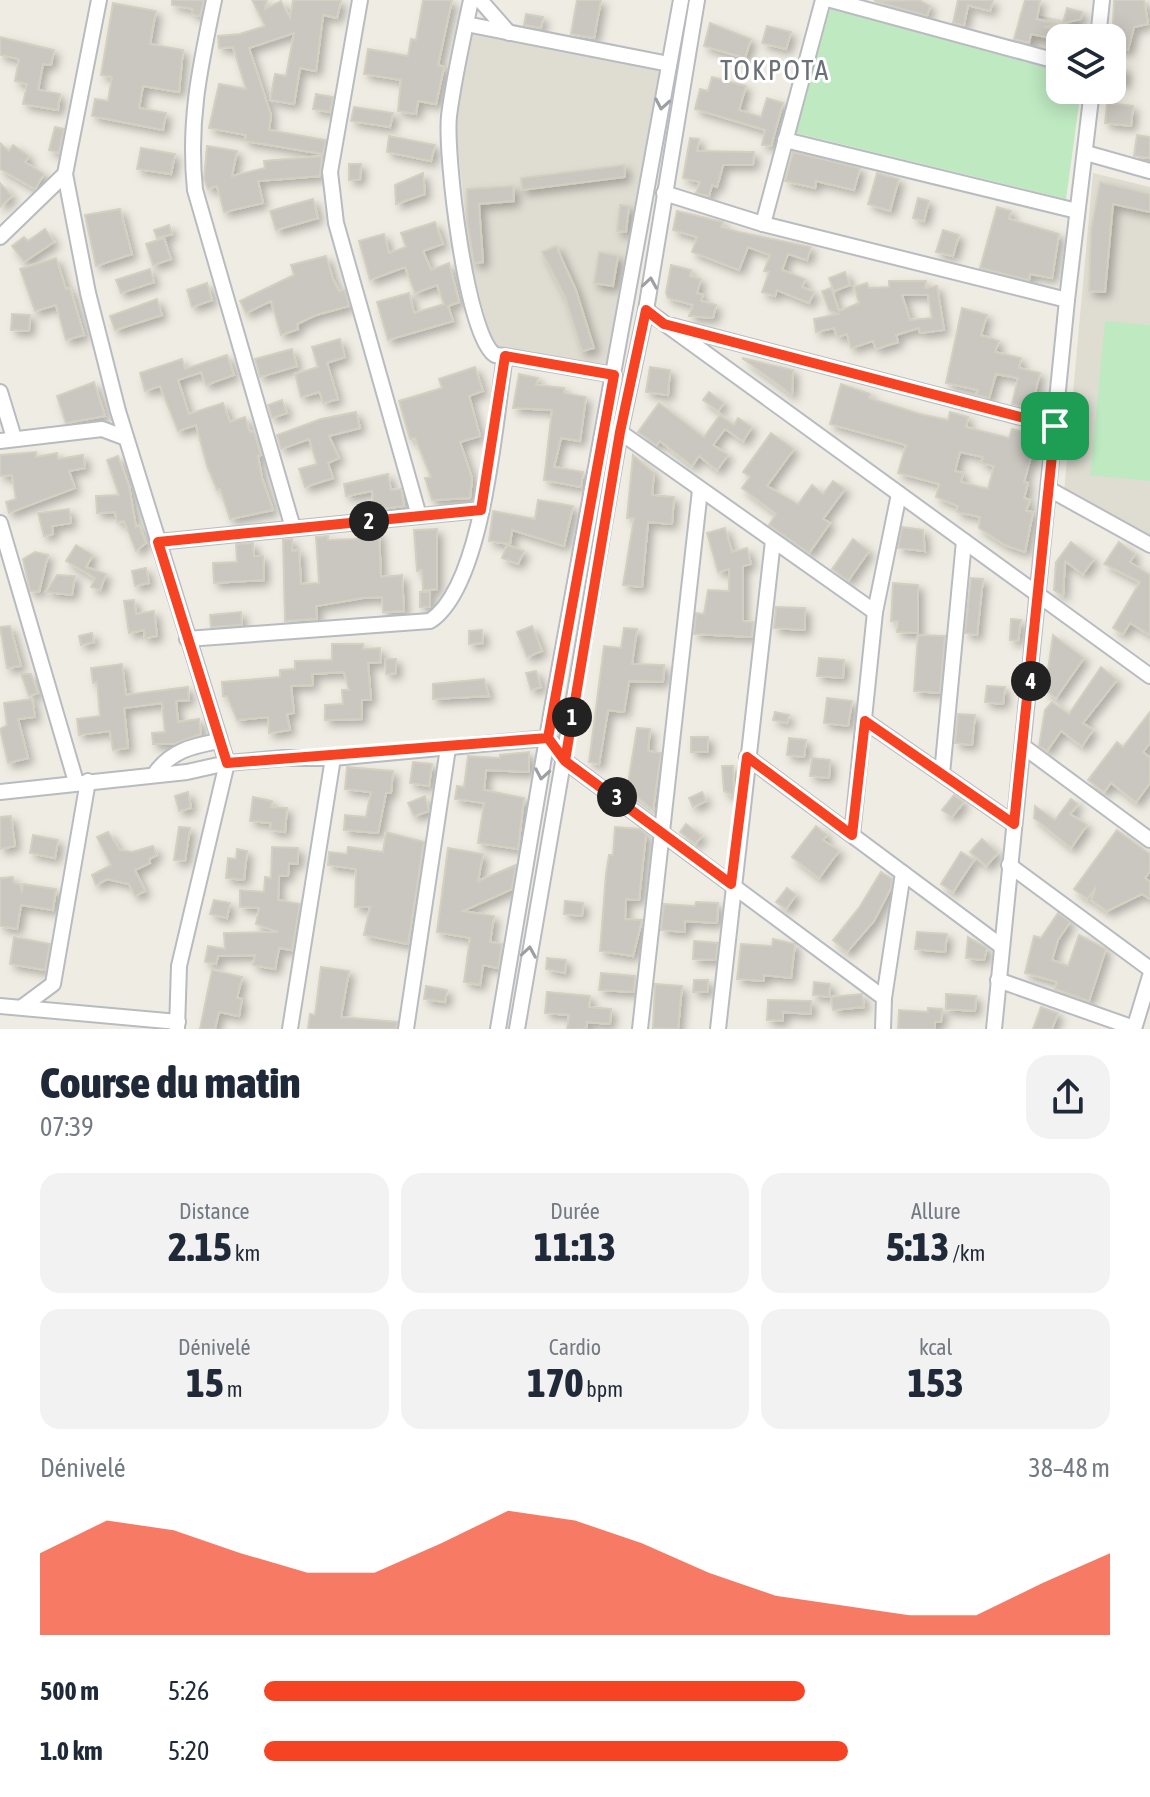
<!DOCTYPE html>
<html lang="fr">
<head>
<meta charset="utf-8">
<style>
  body { margin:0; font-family:"Asap Condensed",sans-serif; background:#f2f2f3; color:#1f2937; height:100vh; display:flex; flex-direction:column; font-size:30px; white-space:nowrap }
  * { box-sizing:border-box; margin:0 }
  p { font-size:26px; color:#747a83 }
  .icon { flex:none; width:44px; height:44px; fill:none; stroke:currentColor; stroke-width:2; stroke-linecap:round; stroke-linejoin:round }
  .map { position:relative; height:1029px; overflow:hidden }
  .details { display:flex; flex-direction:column; background:#fff; flex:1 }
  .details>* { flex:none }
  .fabs { position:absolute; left:1046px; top:24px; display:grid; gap:16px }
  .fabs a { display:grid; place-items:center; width:80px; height:80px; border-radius:16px; background:#fff; box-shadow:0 4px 20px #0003; font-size:40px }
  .pin { position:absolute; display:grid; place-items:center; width:68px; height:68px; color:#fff; margin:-34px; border-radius:16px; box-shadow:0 4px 12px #0006 }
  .km { position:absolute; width:40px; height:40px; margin:-20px; border-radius:50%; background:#222; color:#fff; font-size:22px; line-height:40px; text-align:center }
  .round { display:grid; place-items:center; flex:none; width:84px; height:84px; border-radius:24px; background:#f2f2f3 }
  .summary { display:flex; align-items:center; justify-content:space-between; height:136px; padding:0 40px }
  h1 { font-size:44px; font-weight:800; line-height:60px }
  .stats { display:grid; grid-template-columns:repeat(3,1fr); gap:12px; height:136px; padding:8px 40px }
  .stats div { display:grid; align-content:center; border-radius:20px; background:#f2f2f3; text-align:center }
  .stats b { font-size:40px; font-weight:800 }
  .stats small { font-size:22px; font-weight:400 }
  .stats p { font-size:22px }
  .chart { height:224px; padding:16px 40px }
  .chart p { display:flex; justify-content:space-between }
  .chart svg { width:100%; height:144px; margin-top:8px; fill:#f54323; opacity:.7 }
  ul { padding:0 40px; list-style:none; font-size:26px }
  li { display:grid; grid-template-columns:128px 96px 1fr; align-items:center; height:60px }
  li i { height:20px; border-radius:10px; background:#f54323 }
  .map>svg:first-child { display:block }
</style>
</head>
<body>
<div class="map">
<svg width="1150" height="1029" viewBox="0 0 1150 1029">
  <defs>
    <filter id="shadow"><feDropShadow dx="5" dy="5" stdDeviation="4" flood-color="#0004"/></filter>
  </defs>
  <rect width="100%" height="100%" fill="#efede3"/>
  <!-- education -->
  <g fill="#dfddd2">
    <polygon points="1020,12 1090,25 1088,38 1060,38 1060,54 1013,46"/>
    <polygon points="471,28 666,71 607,371 493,346 470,261 454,111"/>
    <polygon points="1093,173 1150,187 1150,538 1064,492"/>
  </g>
  <!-- green -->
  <g fill="#bee9c1">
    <polygon points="830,9 1060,69 1060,90 1081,90 1066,199 796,133"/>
    <polygon points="1105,321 1150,325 1150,481 1090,475"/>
  </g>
  <!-- building -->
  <g fill="#cac7c0" stroke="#d4d0c1" stroke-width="2" fill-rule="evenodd" filter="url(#shadow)">
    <polygon points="172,0 204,0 200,16 192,14 193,9 172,5"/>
    <polygon points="252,0 267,0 265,9 281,1 290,18 293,0 341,0 337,18 323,15 316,71 300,68 294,104 270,100 275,74 286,76 294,33 249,48 271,115 269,130 326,140 323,154 245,141 246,135 209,128 219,84 246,89 233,47 219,48 218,36 240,34 265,26"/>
    <polygon points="423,0 452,0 438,65 444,67 436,104 418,101 416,114 398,111 401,80 364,74 368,49 408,56 411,39 416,40"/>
    <polygon points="577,0 601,0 594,38 571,34"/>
    <polygon points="919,0 930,6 927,16 874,1"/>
    <polygon points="958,0 993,0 990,11 968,5 964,25 953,23"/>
    <polygon points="1025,0 1040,0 1037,19 1057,24 1044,27 1089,30 1088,38 1060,40 1031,34 1029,43 1014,39"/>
    <polygon points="1114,0 1144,0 1148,24 1134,27 1128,50 1112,47"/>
    <polygon points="113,3 156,11 150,44 183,50 179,92 143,86 139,108 166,113 163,130 92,116 95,99 108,101 112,77 101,75"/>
    <polygon points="1067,8 1082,12 1081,19 1063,23"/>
    <polygon points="526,14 543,17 541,28 524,25"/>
    <polygon points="710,23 751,39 745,58 704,46"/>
    <polygon points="767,26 791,32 786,49 762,43"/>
    <polygon points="0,37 54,50 51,65 43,64 38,90 60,94 58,110 23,104 27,84 15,81 19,59 0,55"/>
    <polygon points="1113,68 1125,68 1125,82 1114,82"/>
    <polygon points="712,77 746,86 739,110 761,117 767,98 783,103 771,146 762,145 765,130 695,109 700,89 708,91"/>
    <polygon points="316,94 333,97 330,112 313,109"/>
    <polygon points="1107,103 1133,106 1131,126 1105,123"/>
    <polygon points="354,107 393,113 390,127 351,121"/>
    <polygon points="55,127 64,129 59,153 49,150"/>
    <polygon points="1137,135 1150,137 1150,158 1134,156"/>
    <polygon points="389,136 435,145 431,161 387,152"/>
    <polygon points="690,138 699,139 697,151 754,152 753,165 723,165 717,187 712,185 709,196 696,193 700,182 683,178"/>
    <polygon points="0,143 9,151 13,145 29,156 25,162 44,174 35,189 0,169"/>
    <polygon points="207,146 237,151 232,176 265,168 264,161 322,156 320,176 258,181 263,203 224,212 217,186 208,189 204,179"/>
    <polygon points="141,148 175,154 171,174 137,169"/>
    <polygon points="793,152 860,168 854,190 816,181 815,188 785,181"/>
    <polygon points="349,164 361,164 360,180 349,180"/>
    <polygon points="624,165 625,177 522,190 521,178"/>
    <polygon points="423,173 425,194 396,204 395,185"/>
    <polygon points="877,173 899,179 890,211 868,204"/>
    <polygon points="1100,182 1150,194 1150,212 1113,204 1105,292 1089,291 1091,229"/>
    <polygon points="0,183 12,196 0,207"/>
    <polygon points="513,186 514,201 479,204 483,262 474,263 467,221 467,189"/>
    <polygon points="918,198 929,201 924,221 913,218"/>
    <polygon points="313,199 318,218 276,230 270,211"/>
    <polygon points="620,205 629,206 626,232 617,231"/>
    <polygon points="997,207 1011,211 1009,219 1059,234 1052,278 1030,274 1029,280 980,268"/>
    <polygon points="120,209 132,254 96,266 85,215"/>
    <polygon points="677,211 723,222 721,227 739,232 811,247 807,260 788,254 782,270 805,279 802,287 814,292 809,303 777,290 775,296 762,292 769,272 764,271 770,255 748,247 739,270 692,252 697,237 673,230"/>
    <polygon points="435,222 443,244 423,251 431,270 449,263 459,302 448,306 453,321 388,340 377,302 409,293 414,313 444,304 437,285 415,293 405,267 370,280 359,241 384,234 389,253 406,247 401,233"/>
    <polygon points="169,225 172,234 157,238 154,230"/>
    <polygon points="45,229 54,242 24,262 12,246 24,237 28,241"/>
    <polygon points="943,230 959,235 953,256 936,252"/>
    <polygon points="164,238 171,259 153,265 146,244"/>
    <polygon points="556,246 576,290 594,348 582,351 565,297 542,252"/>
    <polygon points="599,252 618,256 613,286 594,283"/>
    <polygon points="326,256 333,279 339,291 345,290 349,306 316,315 297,324 298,329 281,335 271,301 246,313 240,301 294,275 291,265"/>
    <polygon points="56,258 66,289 70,288 84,335 66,340 56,305 35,311 20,269"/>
    <polygon points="671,265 691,270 690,276 701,279 697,293 703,295 701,301 716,305 713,318 689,316 693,305 668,298 666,293"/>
    <polygon points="150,269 154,282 121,293 116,280"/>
    <polygon points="845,272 850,285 834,291 829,278"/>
    <path d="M889 281H926L925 288 937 286 944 330 920 333 919 328 896 335 898 342 876 349 873 341 851 348 847 334 837 337 834 328 816 332 814 319 838 314 829 310 822 291 831 288 839 311 859 303 854 287 867 283 869 288 889 287ZM902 295H928L932 318 910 320Z"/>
    <polygon points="207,283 212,300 192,307 187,290"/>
    <polygon points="157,299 162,315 115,330 110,316"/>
    <polygon points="962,308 987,315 981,335 999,341 995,352 1021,358 1019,368 1040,373 1032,405 1040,407 1039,411 1012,404 1018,378 996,374 989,398 976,395 978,390 946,383"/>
    <polygon points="12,314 30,315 29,331 11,330"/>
    <polygon points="340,339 345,357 327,363 338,399 323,403 320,392 301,397 295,374 318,367 312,347"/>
    <polygon points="292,349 297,366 260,377 255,359"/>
    <polygon points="227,355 234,375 206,385 201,372 178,380 189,414 223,403 230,422 245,417 250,432 254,431 261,455 258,456 262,478 273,510 230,519 220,489 217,490 207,466 196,425 178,431 160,386 145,391 140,373 182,359 185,369"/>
    <polygon points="742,358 793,370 792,395"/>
    <polygon points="475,367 483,391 469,396 480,436 460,442 472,478 470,498 432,500 425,478 431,477 415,438 410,439 399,401 442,388 439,379"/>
    <polygon points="650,367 670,370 668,395 646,392"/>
    <polygon points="519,374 538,378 536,385 564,388 564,393 586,397 580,441 561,438 554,467 583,472 581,487 544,480 552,410 513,408"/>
    <polygon points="94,382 105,416 66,423 57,396"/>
    <path d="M841 384 870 394 869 398 920 414 948 420 950 412 968 417 966 427 1009 438 1012 429 1037 435 1024 482 1028 483 1024 498 1030 500 1026 511 1033 512 1025 552 1005 545 979 528 980 517 957 512 958 506 936 497 939 484 898 473 906 445 830 424ZM960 452 983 457 981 463 994 466 988 489 961 482 963 473 955 471Z"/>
    <polygon points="709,392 724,403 718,411 703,400"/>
    <polygon points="282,400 287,413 272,418 268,405"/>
    <polygon points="659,403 704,437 720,415 734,425 738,418 752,427 743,441 725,429 713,445 728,455 717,470 699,456 692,466 660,441 656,445 638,432"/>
    <polygon points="356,412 360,428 329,436 339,458 328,463 333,478 305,487 299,469 317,464 309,439 281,449 277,435 321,419"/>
    <polygon points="771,433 794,449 767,486 798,504 812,485 823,494 833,481 845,489 823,519 830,523 809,553 769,525 776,514 742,488 750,477 743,472"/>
    <polygon points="36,452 36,457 57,453 58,459 83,455 85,468 69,471 75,488 9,513 6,502 16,499 12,475 0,476 0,455"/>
    <polygon points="633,455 654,473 652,495 674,497 672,524 648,522 642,587 623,585 634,518 627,518"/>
    <polygon points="118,456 129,486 136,527 139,525 146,543 136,551 124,521 117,522 115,512 97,513 96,496 119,495 107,460"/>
    <polygon points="388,474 391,490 401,489 404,506 374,510 372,491 346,496 344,484"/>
    <polygon points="538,500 573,506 564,546 512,530 510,544 489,541 493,511 535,519"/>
    <polygon points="69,509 71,523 52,526 53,534 44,536 38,513"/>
    <polygon points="902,527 923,530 925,551 898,548"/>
    <polygon points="725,528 732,552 747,548 751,564 743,566 743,621 753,622 752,637 694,634 696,613 704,614 708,590 729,591 729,569 718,572 707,533"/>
    <polygon points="437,529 437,589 423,590 422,570 417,571 414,530"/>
    <polygon points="379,532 381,577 402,575 404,611 383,612 382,597 363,598 316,606 317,619 285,621 283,540 292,539 292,551 299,550 301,584 319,583 316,537 328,536 328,540 354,539 365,537 365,533"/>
    <polygon points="853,539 869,551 848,581 832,569"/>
    <polygon points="1071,542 1094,559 1083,574 1065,561 1063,596 1054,590 1056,562"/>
    <polygon points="1119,542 1135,554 1130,562 1150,575 1150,635 1130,623 1123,634 1113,628 1140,582 1104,564"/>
    <polygon points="253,543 254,556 263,556 264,580 214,583 213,563 237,562 236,544"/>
    <polygon points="76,545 93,555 86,567 106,574 100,590 91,587 95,578 66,561"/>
    <polygon points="507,545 524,551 518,564 502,558"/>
    <polygon points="35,552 48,555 39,592 30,591 23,559"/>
    <polygon points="146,568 149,583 135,586 132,571"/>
    <polygon points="57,575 75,576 72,595 46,592"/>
    <polygon points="971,578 983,579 977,635 965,633"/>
    <polygon points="893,583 918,585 918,633 897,632 898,621 891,621"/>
    <rect x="420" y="592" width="10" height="15"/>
    <polygon points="134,600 136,614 154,611 157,636 145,638 144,630 129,633 124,601"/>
    <polygon points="776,607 805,608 805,630 774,628"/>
    <polygon points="241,612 242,625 211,627 210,615"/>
    <polygon points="1011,619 1021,620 1018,641 1010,640"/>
    <polygon points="10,626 21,666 7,668 0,627"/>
    <polygon points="532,626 542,651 527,657 517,632"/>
    <polygon points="624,628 637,629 632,664 664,665 663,682 629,681 624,712 608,710 599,764 589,762 604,646 621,648"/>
    <polygon points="482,630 483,643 469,644 469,631"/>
    <polygon points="92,633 94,642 81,645 79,636"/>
    <polygon points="918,635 945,636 940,693 914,691"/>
    <polygon points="1053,635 1084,658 1056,698 1045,690"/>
    <polygon points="332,644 363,644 363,649 380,648 381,662 368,663 371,700 362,700 362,719 325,720 325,705 343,704 342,690 349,690 344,672 312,674 313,685 291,686 294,713 287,714 290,730 269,733 268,717 237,720 227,696 223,696 222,682 280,677 280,670 295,669 295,661 332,660"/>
    <polygon points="819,658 844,660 843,678 817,676"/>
    <polygon points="385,659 396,659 396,673 386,674"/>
    <polygon points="122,664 126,695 188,687 189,700 176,701 178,722 199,719 201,734 174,744 153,744 152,733 165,732 162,703 124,708 128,748 113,750 110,731 79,735 77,719 100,716 97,682 93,683 91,668"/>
    <polygon points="1101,667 1117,680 1083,723 1093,730 1082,746 1061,731 1047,751 1039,746 1045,710 1052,702 1069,714"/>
    <polygon points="536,671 541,687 531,690 526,673"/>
    <polygon points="21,674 31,674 38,693 29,696"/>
    <polygon points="484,679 489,696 433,699 433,684"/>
    <polygon points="987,686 1005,687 1003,704 985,702"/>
    <polygon points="827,698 852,701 848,726 824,723"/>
    <polygon points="32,699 35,717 18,719 28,758 8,763 0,729 7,725 4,703"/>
    <polygon points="775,712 789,715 787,723 773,720"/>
    <polygon points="1150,712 1150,743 1143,752 1150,758 1150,783 1136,802 1111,783 1104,792 1088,780 1117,742 1123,747"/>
    <polygon points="958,714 975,715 972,745 955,743"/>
    <polygon points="637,728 650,729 648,751 661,753 653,810 627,789"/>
    <rect x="691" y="737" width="17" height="15"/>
    <polygon points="789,738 806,740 804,757 787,755"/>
    <polygon points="529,752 529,772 486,770 484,790 524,798 518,849 478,843 484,803 455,799 457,786 464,787 468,756 500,758 500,755"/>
    <polygon points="812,758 830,760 829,778 810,776"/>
    <polygon points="413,762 432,764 429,786 410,783"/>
    <polygon points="722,766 733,766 734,796 724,791"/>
    <polygon points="347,767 393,771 391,793 386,793 378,833 344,830 345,815 366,817 371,792 345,789"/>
    <polygon points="188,792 191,808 179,811 175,796"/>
    <polygon points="702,792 706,801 693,807 689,798"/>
    <polygon points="954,795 964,802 952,817 942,810"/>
    <polygon points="425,796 429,811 414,816 408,803"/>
    <polygon points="253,797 272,801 271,807 287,808 285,832 270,830 271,823 250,821"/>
    <polygon points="1071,799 1078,804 1070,814 1087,825 1071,848 1034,818 1035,806 1055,820"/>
    <polygon points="11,816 15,846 0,849 0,817"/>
    <polygon points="686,824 702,836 695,844 680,832"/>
    <polygon points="816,826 827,835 823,840 839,851 819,878 792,857"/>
    <polygon points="179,827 190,828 185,861 174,860"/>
    <polygon points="615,827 640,829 646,834 639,900 626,899 625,919 642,920 633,956 600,951 606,874 609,855 613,855"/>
    <polygon points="1117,830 1150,854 1150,871 1145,878 1150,882 1150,899 1142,894 1107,911 1091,900 1096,887 1087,899 1074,889"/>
    <polygon points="108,832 120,850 132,852 153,846 157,855 149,859 150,863 135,870 145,891 135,896 129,884 107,879 96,885 92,875 111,865 97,837"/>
    <polygon points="386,832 424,842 408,944 364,935 370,907 355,907 356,869 328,865 329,852 347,854 348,847 383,852"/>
    <polygon points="33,835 58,840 55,858 30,853"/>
    <polygon points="982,839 998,853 986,866 970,852"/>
    <polygon points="272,847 298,848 298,864 289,863 288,876 279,876 278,900 300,904 292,950 279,948 275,969 253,965 255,955 218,956 216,964 205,962 208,946 225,949 224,933 278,932 256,924 259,908 240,907 240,890 264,892 265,877 271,878"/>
    <polygon points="448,848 483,854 478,881 516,865 512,889 463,911 494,916 490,942 502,944 498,968 483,965 480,985 464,982 470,938 437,932"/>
    <polygon points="237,849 247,851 244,880 226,878 228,858 236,859"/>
    <polygon points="961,852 974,860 953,892 941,884"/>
    <polygon points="881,872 892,879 891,888 874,921 847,952 833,940 859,908"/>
    <polygon points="13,877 14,883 20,884 22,892 23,884 56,889 53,910 21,905 17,929 0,926 0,878"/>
    <polygon points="787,888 796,895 786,909 776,902"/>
    <polygon points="214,900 230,903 227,918 210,914"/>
    <polygon points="565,901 583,903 582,916 564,914"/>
    <polygon points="696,902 718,903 717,923 685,921 685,932 661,930 664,904 695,906"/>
    <polygon points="1058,913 1070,922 1058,940 1052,960 1068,966 1079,935 1106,949 1089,1001 1055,989 1057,982 1025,973 1034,936 1041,938"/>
    <polygon points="917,932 947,934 945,952 915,949"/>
    <polygon points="14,937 50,944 45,970 10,964"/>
    <polygon points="968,937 987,948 984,960 966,958"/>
    <polygon points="773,939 795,944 791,978 764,975 764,981 737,979 741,944 772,946"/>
    <polygon points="694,941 718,943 716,960 693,959"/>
    <polygon points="547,958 566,960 565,973 546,969"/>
    <polygon points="321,967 349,971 341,1017 397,1022 396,1029 308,1029 310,1014 315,1015"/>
    <polygon points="212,970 242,977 237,998 242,999 239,1016 219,1012 215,1029 200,1029"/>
    <polygon points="601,973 635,976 634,992 599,990"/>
    <polygon points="694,980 708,980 708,992 693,992"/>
    <polygon points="814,982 830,984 829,997 813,995"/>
    <polygon points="655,984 682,986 678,1029 653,1028"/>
    <polygon points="426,986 447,990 445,1002 424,999"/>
    <polygon points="547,992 590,996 589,1007 611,1009 610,1024 587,1022 586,1029 567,1029 569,1015 545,1013"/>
    <polygon points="862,994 864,1007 833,1010 831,997"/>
    <polygon points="946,994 976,996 975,1011 946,1009"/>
    <polygon points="768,1000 811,1001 811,1014 783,1012 783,1021 767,1020"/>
    <polygon points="1041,1007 1058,1013 1052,1029 1033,1029"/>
    <polygon points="928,1008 942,1009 941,1022 935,1022 935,1029 898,1029 899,1010 928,1012"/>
  </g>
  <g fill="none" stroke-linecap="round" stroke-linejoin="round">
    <defs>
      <g id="minor">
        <path d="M214 0C200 67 188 121 195 190L293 528"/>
        <polyline points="360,0 330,172 336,223 419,516"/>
        <polyline points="480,0 509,33"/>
        <polyline points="831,0 1060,62"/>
        <polyline points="466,24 669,64"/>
        <polyline points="1098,38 1102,0"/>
        <polyline points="785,140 1077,211"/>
        <polyline points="1086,153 1150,171"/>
        <polyline points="65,174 88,293 118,411 227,763 179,966 177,1029"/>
        <polyline points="664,193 763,224 1067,300"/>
        <polyline points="763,224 823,0"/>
        <polyline points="0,237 65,174 99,0"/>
        <polyline points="646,310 1150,676"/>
        <polyline points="672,326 1055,426"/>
        <polyline points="505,356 614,375"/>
        <polyline points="0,392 14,438"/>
        <polyline points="620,432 875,612"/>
        <polyline points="0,441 102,429 126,438"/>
        <polyline points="1049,489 1150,545"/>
        <polyline points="0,523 76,782"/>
        <polyline points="158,542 481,510"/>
        <path d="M187 639 430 621C484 586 495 420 505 356L495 355C466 336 445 153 449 116 454 77 463 38 471 0"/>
        <polyline points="865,721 1014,824"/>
        <polyline points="1024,747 1150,840"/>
        <polyline points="747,757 1001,946"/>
        <polyline points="942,774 964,541"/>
        <path d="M154 775C170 751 192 746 219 741"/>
        <polyline points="0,792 187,772 227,763 284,758 333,758 548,738 565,761 884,998"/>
        <polyline points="852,835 875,612 899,494"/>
        <polyline points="1009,865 1150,969"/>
        <polyline points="998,980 1134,1028"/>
        <polyline points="0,1006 178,1022"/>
        <polyline points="22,1007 53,984 88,781"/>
        <polyline points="290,1029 333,758"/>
        <polyline points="406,1029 448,748"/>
        <polyline points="498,1029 552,709 681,0"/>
        <polyline points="517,1029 620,432 646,310 697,0"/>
        <polyline points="640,1029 700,490"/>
        <polyline points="718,1029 773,541"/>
        <polyline points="883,1029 884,998 903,873"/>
        <polyline points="994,1029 1067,300 1092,90"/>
        <polyline points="1134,1029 1150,976"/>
      </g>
    </defs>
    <!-- minor casing -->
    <use href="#minor" stroke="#b8bbc0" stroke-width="18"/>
    <!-- minor -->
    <use href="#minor" stroke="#fff" stroke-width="14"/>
  </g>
  <!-- one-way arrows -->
  <defs><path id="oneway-chevron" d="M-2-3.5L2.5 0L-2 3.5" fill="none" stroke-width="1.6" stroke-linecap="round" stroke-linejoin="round" transform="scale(2)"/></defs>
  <g stroke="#9d9fa3">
    <use href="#oneway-chevron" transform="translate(662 104) rotate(100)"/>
    <use href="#oneway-chevron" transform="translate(650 283) rotate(-81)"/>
    <use href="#oneway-chevron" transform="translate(542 774) rotate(100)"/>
    <use href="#oneway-chevron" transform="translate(529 952) rotate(-81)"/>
  </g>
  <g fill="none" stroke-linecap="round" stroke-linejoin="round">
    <defs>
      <polyline id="route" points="1055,426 664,324 646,310 620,432 565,761 548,738 227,763 158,542 481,510 505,356 614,375 548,738 565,761 731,884 747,757 852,835 865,721 1014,824 1055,426"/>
    </defs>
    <!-- route casing -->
    <use href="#route" stroke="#fff" stroke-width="16"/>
    <!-- route -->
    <use href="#route" stroke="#f54323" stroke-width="10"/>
  </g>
  <g text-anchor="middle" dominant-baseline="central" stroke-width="6" stroke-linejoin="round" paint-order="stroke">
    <!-- neighbourhood labels -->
    <g font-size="28" letter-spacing="2" fill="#6c7177" stroke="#fff">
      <text x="775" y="70">TOKPOTA</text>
    </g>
  </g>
</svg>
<div class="fabs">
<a><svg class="icon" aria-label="layers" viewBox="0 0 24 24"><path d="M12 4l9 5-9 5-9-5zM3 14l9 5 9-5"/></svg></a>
</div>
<div class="pin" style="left:1055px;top:426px;background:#1e9e55"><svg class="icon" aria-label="arrive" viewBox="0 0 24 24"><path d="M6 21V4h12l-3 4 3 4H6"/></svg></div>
<b class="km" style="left:572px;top:717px">1</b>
<b class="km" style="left:369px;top:521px">2</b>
<b class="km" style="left:617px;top:797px">3</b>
<b class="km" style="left:1031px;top:681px">4</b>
</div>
<section class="details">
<div class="summary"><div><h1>Course du matin</h1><p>07:39</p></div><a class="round"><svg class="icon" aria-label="share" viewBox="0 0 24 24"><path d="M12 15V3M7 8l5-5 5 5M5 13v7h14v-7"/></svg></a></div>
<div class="stats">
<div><p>Distance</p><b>2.15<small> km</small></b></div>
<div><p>Durée</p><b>11:13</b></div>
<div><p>Allure</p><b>5:13<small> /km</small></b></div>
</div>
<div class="stats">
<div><p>Dénivelé</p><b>15<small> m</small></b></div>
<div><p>Cardio</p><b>170<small> bpm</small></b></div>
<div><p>kcal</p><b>153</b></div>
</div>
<div class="chart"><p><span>Dénivelé</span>38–48 m</p>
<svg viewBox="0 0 160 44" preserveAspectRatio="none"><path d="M0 44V19L10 9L20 12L30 19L40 25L50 25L60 16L70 6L80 9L90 16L100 25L110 32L120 35L130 38L140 38L150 28L160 19V44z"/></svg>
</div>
<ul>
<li><b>500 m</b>5:26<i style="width:64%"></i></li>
<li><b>1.0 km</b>5:20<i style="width:69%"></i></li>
</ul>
</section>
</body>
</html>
